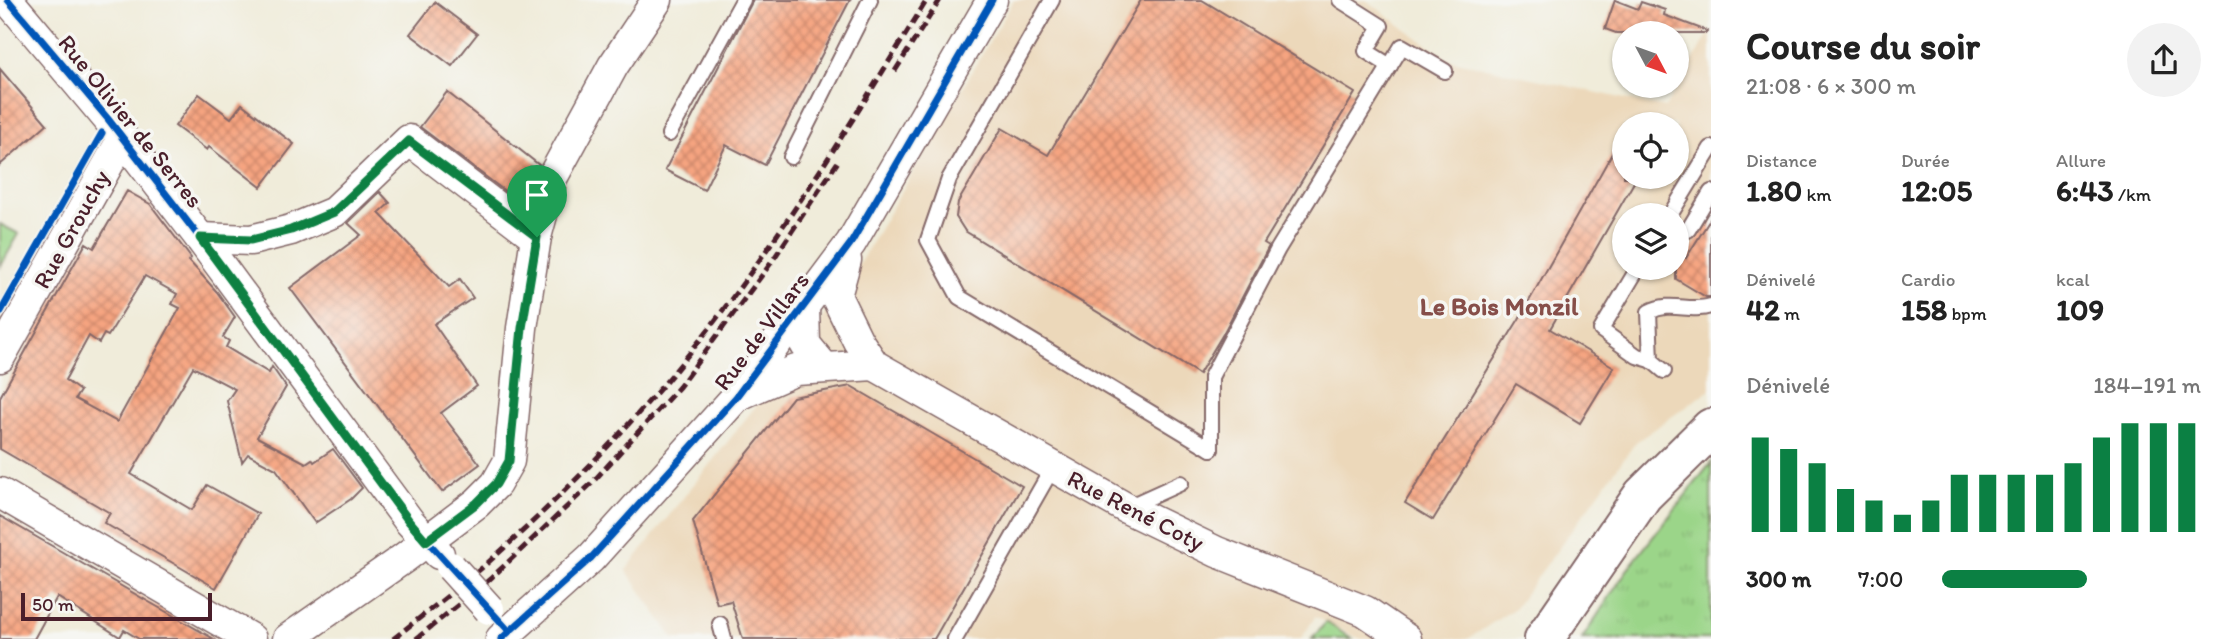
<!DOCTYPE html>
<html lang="fr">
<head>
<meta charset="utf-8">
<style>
  body { margin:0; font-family:Itim,sans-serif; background:#f2f2f2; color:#222; height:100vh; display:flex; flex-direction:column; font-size:26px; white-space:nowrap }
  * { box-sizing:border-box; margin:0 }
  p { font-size:23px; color:#767676 }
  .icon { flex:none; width:38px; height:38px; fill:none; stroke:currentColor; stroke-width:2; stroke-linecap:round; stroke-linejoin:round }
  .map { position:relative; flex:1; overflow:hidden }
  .drawer { display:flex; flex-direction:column; background:#fff; width:525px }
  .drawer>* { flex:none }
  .needle { width:46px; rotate:131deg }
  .tools { position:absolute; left:1612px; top:21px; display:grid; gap:14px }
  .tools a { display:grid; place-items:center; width:77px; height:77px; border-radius:50%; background:#fff; box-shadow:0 2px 5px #0004; font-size:35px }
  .scale { position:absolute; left:21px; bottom:18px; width:191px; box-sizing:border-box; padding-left:7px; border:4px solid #4a1f2b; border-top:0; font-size:19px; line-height:24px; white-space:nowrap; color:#4a1f2b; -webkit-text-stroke:5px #f6f6f2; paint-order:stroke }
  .pin { position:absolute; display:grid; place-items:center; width:60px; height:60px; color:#fff; margin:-72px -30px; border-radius:50% 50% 50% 0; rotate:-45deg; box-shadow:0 0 7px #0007 }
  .pin .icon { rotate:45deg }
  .round { display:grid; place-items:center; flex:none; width:74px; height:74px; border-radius:37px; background:#f2f2f2 }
  .overview { display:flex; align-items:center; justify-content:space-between; height:119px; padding:0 35px }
  h1 { font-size:38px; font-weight:700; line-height:52px }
  .figures { display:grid; grid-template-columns:repeat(3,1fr); gap:10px; height:119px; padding:7px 35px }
  .figures div { display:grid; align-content:center }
  .figures b { font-size:30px; font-weight:700 }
  .figures small { font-size:19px; font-weight:400 }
  .figures p { font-size:19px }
  .chart { height:196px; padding:14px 35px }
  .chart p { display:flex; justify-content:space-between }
  .chart svg { width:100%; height:126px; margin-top:7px; stroke:#0b8043; stroke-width:6 }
  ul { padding:0 35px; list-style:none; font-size:23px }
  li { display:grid; grid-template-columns:112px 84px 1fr; align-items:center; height:52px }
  li i { height:18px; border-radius:9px; background:#0b8043 }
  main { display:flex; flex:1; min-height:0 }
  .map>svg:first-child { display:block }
</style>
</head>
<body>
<main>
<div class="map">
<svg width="1711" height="639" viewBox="0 0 1711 639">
  <defs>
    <pattern id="grass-tufts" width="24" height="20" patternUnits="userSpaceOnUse" patternTransform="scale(1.75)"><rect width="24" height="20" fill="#9bd589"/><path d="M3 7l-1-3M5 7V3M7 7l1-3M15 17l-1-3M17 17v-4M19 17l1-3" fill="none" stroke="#87b676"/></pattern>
    <pattern id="building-cross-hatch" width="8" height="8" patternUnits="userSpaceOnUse" patternTransform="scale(1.75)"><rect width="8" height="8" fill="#f6a480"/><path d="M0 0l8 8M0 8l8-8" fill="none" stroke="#c98569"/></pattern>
  </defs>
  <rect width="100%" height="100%" fill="#f6f6f2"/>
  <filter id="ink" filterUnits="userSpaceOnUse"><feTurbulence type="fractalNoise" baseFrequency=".0143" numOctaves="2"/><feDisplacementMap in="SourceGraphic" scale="14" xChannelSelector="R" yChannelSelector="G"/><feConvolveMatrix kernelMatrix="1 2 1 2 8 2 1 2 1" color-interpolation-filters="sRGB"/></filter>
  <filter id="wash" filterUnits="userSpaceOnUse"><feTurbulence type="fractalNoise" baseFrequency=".00686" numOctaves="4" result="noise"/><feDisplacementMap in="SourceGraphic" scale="28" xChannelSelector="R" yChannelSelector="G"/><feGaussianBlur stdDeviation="1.57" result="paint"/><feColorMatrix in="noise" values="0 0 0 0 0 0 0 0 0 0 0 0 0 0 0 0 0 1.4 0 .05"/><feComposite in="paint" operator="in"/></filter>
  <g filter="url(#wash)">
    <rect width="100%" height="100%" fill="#f0ecda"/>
    <!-- built -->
    <path fill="#ecd8ba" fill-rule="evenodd" d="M1014 0H1366L1447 59 1665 108 1711 30V389L1636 442 1515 608 1468 639H1361L1315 617 1301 639H674L626 570 805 344 862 259ZM1624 124H1676V177H1624ZM1624 215H1676V268H1624Z"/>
    <!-- grass -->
    <g fill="url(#grass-tufts)" stroke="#727a5a" stroke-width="2">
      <polygon points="1711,463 1711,639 1582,639 1627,570"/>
      <polygon points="1326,622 1352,639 1312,639"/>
    </g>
    <!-- pitch -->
    <polygon fill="#9bd589" stroke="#727a5a" stroke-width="2" points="0,224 19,234 0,267"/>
    <g id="blocks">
      <!-- building -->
      <g fill="url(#building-cross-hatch)" fill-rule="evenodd">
        <polygon points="753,0 850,0 765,165 726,145 704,190 665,170"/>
        <polygon points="1141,0 1202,0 1355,93 1264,243 1269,246 1223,334 1199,374 965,231 956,217 958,202 1002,128 1048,155"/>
        <polygon points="1615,0 1638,9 1641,2 1665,10 1664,15 1707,31 1706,33 1616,33 1605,29"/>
        <polygon points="435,2 477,34 452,66 410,34"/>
        <polygon points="0,69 47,124 0,165"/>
        <polygon points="447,92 539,165 514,198 420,127"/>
        <polygon points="199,94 231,118 242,104 294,144 261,187 209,147 207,150 175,126"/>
        <polygon points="1624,132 1624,177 1637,177 1550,329 1614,367 1580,423 1516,384 1433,520 1405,503 1519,319"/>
        <path d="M127 191 150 204 191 258 189 261 217 292 235 317 223 337 229 341 226 347 269 373 272 367 286 387 257 437 306 463 312 459 314 462 333 449 362 488 351 499 315 523 276 469 248 454 242 462 227 401 235 389 193 367 131 474 192 510 207 485 258 514 216 588 104 523 110 513 0 449V397L86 243 94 248ZM145 276 177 294 172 304 180 308 117 422 75 399 80 391 65 380 89 336 99 343 104 334 108 336Z"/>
        <polygon points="380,192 390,203 379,213 449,287 460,279 473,298 434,324 477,386 441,413 480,464 442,492 290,288 361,235 348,223"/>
        <polygon points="1711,218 1711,297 1706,297 1676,279 1676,251 1686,258"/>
        <polygon points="851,386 1022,486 934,639 743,639 731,601 717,604 693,521 793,397"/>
        <polygon points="0,516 142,598 214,639 139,639 124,630 120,637 57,597 34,639 0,639"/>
      </g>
    </g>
  </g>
  <g filter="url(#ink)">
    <use href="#blocks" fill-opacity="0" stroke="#846768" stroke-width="2"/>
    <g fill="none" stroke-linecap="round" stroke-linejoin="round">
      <defs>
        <g id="service">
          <polyline points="1052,0 949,179 928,240 959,297 1211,449"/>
          <polyline points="1340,0 1381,26 1366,51 1390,66"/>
          <polyline points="669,134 743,0"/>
          <polyline points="791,157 870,0"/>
          <polyline points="1670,215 1711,148"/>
          <polyline points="1676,233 1688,230 1711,192"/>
          <polyline points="1638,268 1601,330 1637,356 1651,360 1664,371"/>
          <path d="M1651 360 1649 312C1671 300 1689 313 1711 306"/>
          <polyline points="1211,449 1211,377 1278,249 1402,46 1445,71"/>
          <polyline points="1128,507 1181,483"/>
          <polyline points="720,624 724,639"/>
          <polyline points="955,639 1053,467"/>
        </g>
        <g id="minor">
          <polyline points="8,0 108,119 200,238 409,521 439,554"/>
          <polyline points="200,238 251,240 291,230 334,212 409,140 536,237"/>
          <polyline points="846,260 836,296 858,341 874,365 1126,508 1217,552 1365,611 1406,639"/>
          <polyline points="804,306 805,344 824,367"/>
          <polyline points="0,357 123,138"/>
          <polyline points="739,395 796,370 874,365"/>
          <polyline points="0,493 251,639"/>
          <polyline points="288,639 404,558 477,503 496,484 509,461 522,328 536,237 552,178 613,66 657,0"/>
          <polyline points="501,639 591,558 736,397 851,243 992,0"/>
        </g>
        <polyline id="secondary" points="1544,639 1643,495 1711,428"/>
      </defs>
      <!-- service casing -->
      <use href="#service" stroke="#846768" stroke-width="18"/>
      <!-- minor casing -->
      <use href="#minor" stroke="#846768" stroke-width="33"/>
      <!-- secondary casing -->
      <use href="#secondary" stroke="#846768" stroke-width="42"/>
      <!-- service -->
      <use href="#service" stroke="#fff" stroke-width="14"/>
      <!-- minor -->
      <use href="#minor" stroke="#fff" stroke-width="30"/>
      <!-- secondary -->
      <use href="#secondary" stroke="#fff" stroke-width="38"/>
      <!-- rail -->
      <g stroke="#4a1f2b" stroke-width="5" stroke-dasharray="10 5" stroke-linecap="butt">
        <polyline points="895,71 940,0"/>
        <path d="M393 639C423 615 455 591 484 566 550 508 613 444 670 377 768 260 847 129 927 0"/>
        <polyline points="416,639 490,579 590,485 679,387 771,263 839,160"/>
      </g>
      <defs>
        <polyline id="minor-bridge" points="451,567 489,609"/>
      </defs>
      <!-- minor-bridge casing -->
      <use href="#minor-bridge" stroke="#846768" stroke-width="33" stroke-linecap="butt"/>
      <!-- minor-bridge -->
      <use href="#minor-bridge" stroke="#fff" stroke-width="30"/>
      <defs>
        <g id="cycleway">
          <polyline points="8,0 108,119 200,238 409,521 509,631"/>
          <polyline points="0,313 102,133"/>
          <polyline points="501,639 591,558 736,397 851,243 992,0"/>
        </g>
      </defs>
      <!-- cycleway casing -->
      <use href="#cycleway" stroke="#f6f6f2" stroke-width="11"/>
      <!-- cycleway -->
      <use href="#cycleway" stroke="#0057b8" stroke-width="7"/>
    </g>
  </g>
  <g fill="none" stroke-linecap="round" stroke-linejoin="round" filter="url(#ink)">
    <defs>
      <polygon id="route" points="409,141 537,237 522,328 509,461 496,484 477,503 426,541 409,521 200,238 251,240 291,230 334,212"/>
    </defs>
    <!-- route casing -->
    <use href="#route" stroke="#fff" stroke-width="14"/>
    <!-- route -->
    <use href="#route" stroke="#0b8043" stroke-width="9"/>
  </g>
  <g text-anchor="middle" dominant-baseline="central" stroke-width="7" stroke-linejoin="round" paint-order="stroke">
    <!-- street labels -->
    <g font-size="24" fill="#4a1f2b" stroke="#f6f6f2">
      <text transform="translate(131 121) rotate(51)">Rue Olivier de Serres</text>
      <text transform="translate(71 229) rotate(-61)">Rue Grouchy</text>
      <text transform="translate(761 331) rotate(-53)">Rue de Villars</text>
      <text transform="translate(1136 510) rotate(27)">Rue René Coty</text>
    </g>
    <!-- neighbourhood labels -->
    <g font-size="26" font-weight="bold" fill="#864e49" stroke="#f6f6f2">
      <text x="1499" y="306">Le Bois Monzil</text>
    </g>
  </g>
</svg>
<div class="tools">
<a><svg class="needle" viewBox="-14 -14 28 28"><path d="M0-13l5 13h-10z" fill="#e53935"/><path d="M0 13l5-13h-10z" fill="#767676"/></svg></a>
<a><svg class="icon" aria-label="locate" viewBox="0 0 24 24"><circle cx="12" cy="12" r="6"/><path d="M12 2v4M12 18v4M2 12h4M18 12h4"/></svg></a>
<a><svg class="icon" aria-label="layers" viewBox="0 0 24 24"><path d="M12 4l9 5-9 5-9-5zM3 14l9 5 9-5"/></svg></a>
</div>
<div class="scale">50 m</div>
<div class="pin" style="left:537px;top:237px;background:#1e9e55"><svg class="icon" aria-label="arrive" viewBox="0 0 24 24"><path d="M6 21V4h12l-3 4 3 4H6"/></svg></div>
</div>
<section class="drawer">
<div class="overview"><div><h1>Course du soir</h1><p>21:08 · 6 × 300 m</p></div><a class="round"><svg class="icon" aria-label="share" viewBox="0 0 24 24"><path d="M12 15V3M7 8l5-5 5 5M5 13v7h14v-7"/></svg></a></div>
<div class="figures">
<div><p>Distance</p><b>1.80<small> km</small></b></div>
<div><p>Durée</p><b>12:05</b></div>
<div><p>Allure</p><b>6:43<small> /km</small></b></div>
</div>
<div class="figures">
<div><p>Dénivelé</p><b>42<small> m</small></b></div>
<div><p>Cardio</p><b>158<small> bpm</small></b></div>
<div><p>kcal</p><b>109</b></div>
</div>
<div class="chart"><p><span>Dénivelé</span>184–191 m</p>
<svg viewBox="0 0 160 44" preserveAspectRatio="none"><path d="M5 44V11M15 44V15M25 44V20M35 44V29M45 44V33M55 44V38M65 44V33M75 44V24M85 44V24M95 44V24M105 44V24M115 44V20M125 44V11M135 44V6M145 44V6M155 44V6"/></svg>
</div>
<ul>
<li><b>300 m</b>7:00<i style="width:56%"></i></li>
</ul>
</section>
</main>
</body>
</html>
